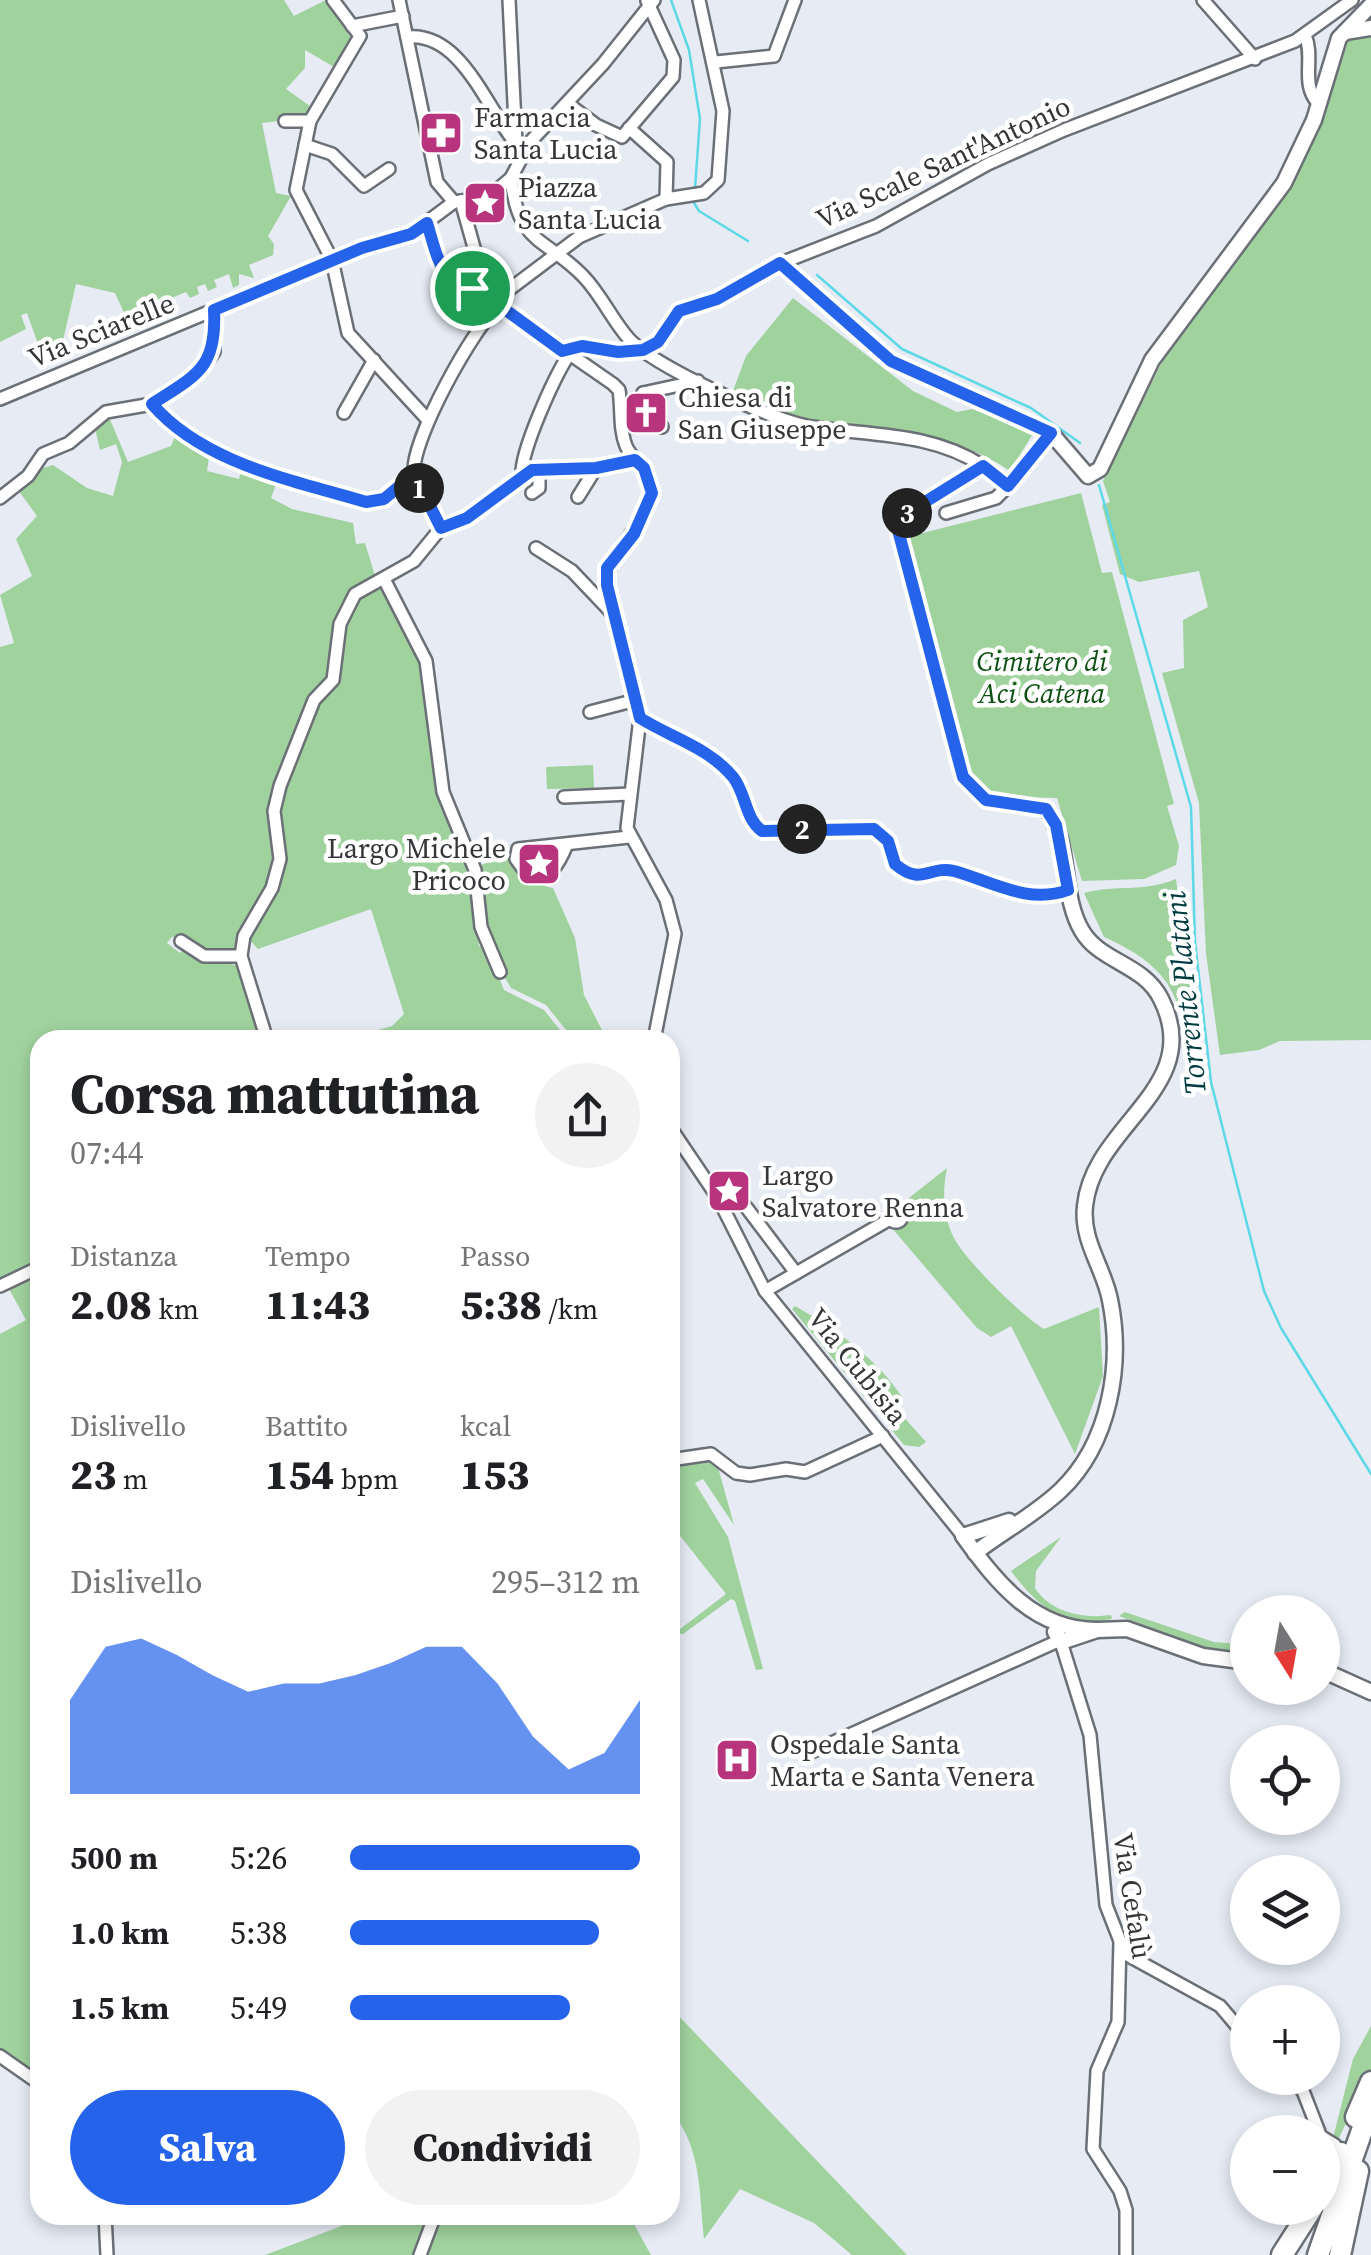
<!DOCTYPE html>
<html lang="it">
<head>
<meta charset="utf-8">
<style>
  body { margin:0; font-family:"Source Serif 4",serif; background:#f2f2f2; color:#202124; height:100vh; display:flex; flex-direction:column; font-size:38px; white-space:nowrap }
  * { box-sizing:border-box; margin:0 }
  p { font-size:32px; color:#757577 }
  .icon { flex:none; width:55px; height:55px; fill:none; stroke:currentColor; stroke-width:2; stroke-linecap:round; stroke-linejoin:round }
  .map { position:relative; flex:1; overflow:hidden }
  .drawer { position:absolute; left:30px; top:1030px; width:650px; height:1195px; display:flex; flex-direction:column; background:#fff; border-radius:30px; box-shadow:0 5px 15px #0003 }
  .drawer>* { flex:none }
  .needle { width:65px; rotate:169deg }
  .fabs { position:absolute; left:1230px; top:1595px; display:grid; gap:20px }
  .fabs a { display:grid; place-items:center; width:110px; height:110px; border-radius:50%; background:#fff; box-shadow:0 5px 15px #0003; font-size:50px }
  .pin { position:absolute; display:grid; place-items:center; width:85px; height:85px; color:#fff; margin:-42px; border:5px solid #fff; border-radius:50%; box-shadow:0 2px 10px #0007 }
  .km { position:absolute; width:50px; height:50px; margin:-25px; border-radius:50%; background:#222; color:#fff; font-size:28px; line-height:50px; text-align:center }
  .round { display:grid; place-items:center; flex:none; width:105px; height:105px; border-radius:52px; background:#f2f2f2 }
  .headline { display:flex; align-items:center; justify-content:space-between; height:170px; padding:0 40px }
  h1 { font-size:55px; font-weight:800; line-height:75px }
  .metrics { display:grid; grid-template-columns:repeat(3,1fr); gap:15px; height:170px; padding:10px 40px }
  .metrics div { display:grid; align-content:center }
  .metrics b { font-size:42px; font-weight:800 }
  .metrics small { font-size:28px; font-weight:400 }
  .metrics p { font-size:28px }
  .chart { height:280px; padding:20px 40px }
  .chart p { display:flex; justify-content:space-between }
  .chart svg { width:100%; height:180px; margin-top:10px; fill:#2563eb; opacity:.7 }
  .action { display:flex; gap:20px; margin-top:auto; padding:20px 40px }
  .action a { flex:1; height:115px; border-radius:60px; background:#2563eb; color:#fff; font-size:40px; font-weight:800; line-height:115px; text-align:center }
  .action a+a { background:#f2f2f2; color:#202124 }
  ul { padding:0 40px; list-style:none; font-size:32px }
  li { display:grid; grid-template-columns:160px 120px 1fr; align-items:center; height:75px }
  li i { height:25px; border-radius:12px; background:#2563eb }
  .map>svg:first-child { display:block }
</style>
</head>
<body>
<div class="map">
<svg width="1371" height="2255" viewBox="0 0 1371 2255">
  <rect width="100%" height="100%" fill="#e6ebf4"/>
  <!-- green -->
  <g fill="#a0d29e">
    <polygon points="0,0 284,0 294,16 326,0 353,41 334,67 305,50 305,68 286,89 310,106 303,118 262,123 276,193 291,196 268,236 274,244 273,255 249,265 254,278 239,274 239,285 233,288 229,274 214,280 217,287 208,291 205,284 197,287 199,294 190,298 186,292 126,317 115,293 76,284 61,349 42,355 27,313 21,315 26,329 0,342"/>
    <polygon points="1363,35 1371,37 1371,1040 1280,1041 1259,1050 1220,1055 1206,953 1199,803 1162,673 1184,668 1183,620 1208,607 1199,571 1139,582 1120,574 1102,505 1110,502 1103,481 1164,358 1294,181 1322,121 1348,41"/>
    <path d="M793 298 913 391 957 412 972 409 1034 432 1010 471C949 428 876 433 806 421 781 416 756 401 733 391L746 356Z"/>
    <path d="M109 417 128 462 171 446 176 434 209 457 207 471 239 479 242 468 278 479 271 498 292 509 353 523 356 544 365 543 376 579 356 587 331 676 310 703 291 740 272 797 276 856 270 884 235 951C210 959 194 937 172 937L167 943 180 953 185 947 204 959 241 966 261 1040H40V1264L0 1283V647L14 643 0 595 32 576 16 539 37 516 18 490 36 470 53 465 87 488 113 496 122 462 116 444 100 450 95 428Z"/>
    <path d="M1081 493 1102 573 1112 572 1174 804 1167 806 1179 846 1176 865 1144 879 1082 881 1057 798C1022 797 991 803 969 771L907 537Z"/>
    <path d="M381 585 425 666 423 695 442 805 470 864 479 946 488 950 504 990 544 1010 568 1040H343L392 1026 404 1014 371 909 258 949 247 937C262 913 283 888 285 859 286 843 278 827 278 811 279 786 293 738 313 724L320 699 338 679 343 623 363 592Z"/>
    <polygon points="593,765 594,788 547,789 546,767"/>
    <path d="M510 855C519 878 529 882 553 888L575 938 584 995 607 1040H574L546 1005 511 988 504 976 483 924 478 866Z"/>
    <path d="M1176 879 1195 1018 1182 1021C1173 975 1144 955 1104 937L1084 893C1117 884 1142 893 1176 879Z"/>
    <path d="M947 1168C942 1191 943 1217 954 1238 966 1261 1022 1316 1044 1329L1099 1307 1103 1376 1075 1454 1011 1326 991 1337 977 1328 891 1227 907 1219 900 1205Z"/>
    <polygon points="40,1270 40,2075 35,2075 0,2050 0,1334 26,1320 8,1287"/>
    <path d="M795 1306C836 1329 876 1358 902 1397L893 1405 926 1442 919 1447 904 1445 792 1309Z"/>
    <polygon points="687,1459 716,1460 734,1525 703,1479 695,1483 728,1537 763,1669 756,1670 735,1601 731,1599 683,1634 670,1633 670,1628 676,1625 680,1629 726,1594 670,1523 670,1463"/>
    <path d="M1061 1537 1036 1571 1035 1588C1051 1613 1084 1619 1111 1615L1112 1619C1064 1629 1038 1607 1011 1571Z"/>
    <polygon points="1125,1612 1214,1642 1239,1644 1239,1653 1215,1651 1119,1616"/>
    <path d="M670 2011H674L907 2255H852L814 2223 740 2189 704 2239C699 2193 702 2146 670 2110Z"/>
    <polygon points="1371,2026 1371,2071 1338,2140 1333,2138 1353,2059"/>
    <polygon points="345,2215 428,2215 414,2255 265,2255 344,2225"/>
    <polygon points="442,2215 629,2215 651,2255 426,2255"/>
  </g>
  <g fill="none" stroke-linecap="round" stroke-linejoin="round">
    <!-- stream -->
    <g stroke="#5dd9e6" stroke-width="2.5">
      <polyline points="671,0 689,50 700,119 695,188"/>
      <polyline points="694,203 699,211 748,241"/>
      <polyline points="817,275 902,349 1031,408 1080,443"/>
      <polyline points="1099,485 1191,807 1195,942 1211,1082 1264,1291 1281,1328 1371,1474"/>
    </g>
    <defs>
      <g id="minor">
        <polyline points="333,0 360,36 310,121 296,190 332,260 348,333 427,419"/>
        <path d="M399 0 437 182 454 202 461 201 485 287 499 305 613 384 619 390C622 409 619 429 626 446 633 462 655 474 651 494 645 530 607 550 607 585L640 718 627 828 666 900 675 934 654 1040"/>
        <polyline points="509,0 516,144"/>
        <polyline points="1203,0 1255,59"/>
        <polyline points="352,26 403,16"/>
        <path d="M1305 35C1315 58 1300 84 1318 103"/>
        <path d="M407 37C465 31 489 118 523 152"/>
        <polyline points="716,62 774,56 795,0"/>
        <polyline points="568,104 596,125 622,137 673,77 674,60 647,1"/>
        <polyline points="285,121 310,121"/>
        <polyline points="305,145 332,154 364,186 389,169"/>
        <path d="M511 178C518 246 546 237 584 277 602 296 612 320 629 339 654 366 769 419 807 426 867 436 930 431 983 466"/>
        <polyline points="491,195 511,178 530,142 603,64 654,0"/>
        <polyline points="666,199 704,193 718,180 723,111 699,0"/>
        <polyline points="461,201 497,194"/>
        <polyline points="427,223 444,276 462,287 485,287"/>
        <polyline points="781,263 891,361 1051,433"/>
        <polyline points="494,301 579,237 666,199 667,162 629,128"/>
        <polyline points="562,351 583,346 618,353 643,351 657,341 679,311 717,299 781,263 876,226 988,164 1064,130 1295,41 1352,0"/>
        <polyline points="643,393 698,381"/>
        <polyline points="643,393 662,427"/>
        <polyline points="0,399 362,248 411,234 454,202"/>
        <path d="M152 404C204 465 294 480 367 502L384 499 414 474"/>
        <polyline points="344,413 374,360"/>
        <path d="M522 474C521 450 554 378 568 356"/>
        <polyline points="532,493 539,488 539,471"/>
        <polyline points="578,497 596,468"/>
        <polyline points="0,498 28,476 43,454 69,443 106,412 152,404 202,369 214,352 214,310"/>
        <polyline points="946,513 996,498 1008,486"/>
        <path d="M441 528C432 512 415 490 414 471 413 437 473 328 499 305"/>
        <polyline points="441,528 467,518 532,470 596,468 635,460"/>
        <polyline points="536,548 572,571 611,612"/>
        <polyline points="384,579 426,661 443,792 475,870 481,927 500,972"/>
        <polyline points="590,712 636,700"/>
        <path d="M640 718C672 738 708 747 732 777 746 793 745 819 762 831L874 829 888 841 895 865C922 887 930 865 954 871 991 881 1028 905 1068 890"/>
        <polyline points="564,797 630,794"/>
        <path d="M567 844C559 864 552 879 527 874L516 859 518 849 629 837"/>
        <polyline points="181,941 204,956 241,956"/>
        <polyline points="267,1040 241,956 244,936 272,888 280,859 274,811 280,786 314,700 333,680 340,624 355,594 414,561 441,528"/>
        <polyline points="670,1127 718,1198 765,1291 963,1536"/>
        <polyline points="746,1207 796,1273"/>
        <circle cx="896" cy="1216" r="6"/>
        <polyline points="0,1286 40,1267"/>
        <polyline points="765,1291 890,1219"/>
        <polyline points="670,1460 711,1454 736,1473 750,1475 786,1469 805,1472 883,1436"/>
        <polyline points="1061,1642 1090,1735 1106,1905 1120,1941 1118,2022 1097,2071 1093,2149 1120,2191 1126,2210 1126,2255"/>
        <polyline points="807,1754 1058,1641"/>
        <polyline points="1120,1941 1129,1956 1220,2006 1248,2039"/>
        <polyline points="0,2056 40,2084"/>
        <polyline points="1289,2078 1303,2091 1319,2132"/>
        <polyline points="1322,2137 1335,2145"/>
        <polyline points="105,2215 107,2255"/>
        <polyline points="420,2255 435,2215"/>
      </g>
      <g id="tertiary">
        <polyline points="1345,32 1371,28"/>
        <path d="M1009 1521 963 1536C997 1583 1034 1630 1097 1630"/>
        <path d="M975 1553C1002 1532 1036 1514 1061 1490 1110 1443 1123 1364 1110 1300 1104 1268 1081 1241 1085 1206 1093 1124 1206 1088 1161 999 1144 964 1100 962 1082 931 1060 894 1072 843 1046 809L986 800 963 777 898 530 904 515 983 466 1008 486 1051 433 1088 476 1100 469 1152 360 1284 183 1314 120 1339 38 1371 5"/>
        <polyline points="1062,1625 1055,1632 1061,1642 1097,1630 1127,1629 1203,1656 1248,1662"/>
        <polyline points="1322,1670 1371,1692"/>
      </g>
      <g id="motorway">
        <polyline points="1356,2117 1371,2082"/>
        <polyline points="1322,2188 1341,2153"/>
        <polyline points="1282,2255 1312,2208"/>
        <polyline points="1318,2255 1371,2105"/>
        <polyline points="1340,2255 1358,2171"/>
      </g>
    </defs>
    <!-- minor casing -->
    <use href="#minor" stroke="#6b6f76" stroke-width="16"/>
    <!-- tertiary casing -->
    <use href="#tertiary" stroke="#6b6f76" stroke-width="19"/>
    <!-- motorway casing -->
    <use href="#motorway" stroke="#6b6f76" stroke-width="25"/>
    <!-- minor -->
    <use href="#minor" stroke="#fff" stroke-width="11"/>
    <!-- tertiary -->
    <use href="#tertiary" stroke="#fff" stroke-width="14"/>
    <!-- motorway -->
    <use href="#motorway" stroke="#fff" stroke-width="20"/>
  </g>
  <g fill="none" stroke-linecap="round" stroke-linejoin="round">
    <defs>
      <path id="route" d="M427 223C438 258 441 291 485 287L499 305 562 351 582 346 618 352 643 350 658 342 679 311 717 299 780 263 891 361 1051 433 1008 486 983 466 904 515 898 530 963 777 986 800 1046 809 1056 825 1068 890C1028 905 991 881 954 871 929 865 922 887 895 864L888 841 874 829 762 831C745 819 746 793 733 777 708 747 672 738 640 718L607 585V568L634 534 652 493 644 468 635 460 596 468 532 470 467 518 441 528 414 474 384 499 366 502C293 480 204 464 152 404 197 375 217 368 214 310L362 248 411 234Z"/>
    </defs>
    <!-- route casing -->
    <use href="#route" stroke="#fff" stroke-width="20"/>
    <!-- route -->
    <use href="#route" stroke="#2563eb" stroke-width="12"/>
  </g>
  <!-- icons -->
  <defs>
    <symbol id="pharmacy-square" viewBox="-11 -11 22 22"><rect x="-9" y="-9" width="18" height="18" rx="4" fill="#b8357d" stroke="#fff"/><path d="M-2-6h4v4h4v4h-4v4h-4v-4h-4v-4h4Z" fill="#fff"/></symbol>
    <symbol id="sight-square" viewBox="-11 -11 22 22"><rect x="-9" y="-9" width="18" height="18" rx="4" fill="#b8357d" stroke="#fff"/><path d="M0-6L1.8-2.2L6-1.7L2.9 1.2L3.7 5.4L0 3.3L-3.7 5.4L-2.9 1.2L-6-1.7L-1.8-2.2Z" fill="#fff"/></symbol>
    <symbol id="church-square" viewBox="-11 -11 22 22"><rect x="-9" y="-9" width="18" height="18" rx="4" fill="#b8357d" stroke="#fff"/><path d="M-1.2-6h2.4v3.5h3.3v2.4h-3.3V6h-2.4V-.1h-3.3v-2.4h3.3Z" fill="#fff"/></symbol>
    <symbol id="hospital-square" viewBox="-11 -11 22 22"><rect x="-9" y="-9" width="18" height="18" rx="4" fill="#b8357d" stroke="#fff"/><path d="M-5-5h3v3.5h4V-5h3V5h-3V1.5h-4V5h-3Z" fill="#fff"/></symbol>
  </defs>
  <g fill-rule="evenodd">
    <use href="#pharmacy-square" x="416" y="108" width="50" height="50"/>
    <use href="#sight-square" x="460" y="178" width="50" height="50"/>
    <use href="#church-square" x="621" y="388" width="50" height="50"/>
    <use href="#sight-square" x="514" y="839" width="50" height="50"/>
    <use href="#sight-square" x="704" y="1166" width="50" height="50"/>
    <use href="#hospital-square" x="712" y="1735" width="50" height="50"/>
  </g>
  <g text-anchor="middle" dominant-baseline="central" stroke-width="9" stroke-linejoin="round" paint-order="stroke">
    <!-- poi labels -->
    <g font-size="28" fill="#343639" stroke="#fff" text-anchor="start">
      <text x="474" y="117">Farmacia<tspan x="474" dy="32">Santa Lucia</tspan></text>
      <text x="518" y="187">Piazza<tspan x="518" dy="32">Santa Lucia</tspan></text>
      <text x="678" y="397">Chiesa di<tspan x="678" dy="32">San Giuseppe</tspan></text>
      <text x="506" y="848" text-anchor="end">Largo Michele<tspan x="506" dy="32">Pricoco</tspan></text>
      <text x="762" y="1175">Largo<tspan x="762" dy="32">Salvatore Renna</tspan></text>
      <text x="770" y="1744">Ospedale Santa<tspan x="770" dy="32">Marta e Santa Venera</tspan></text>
    </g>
    <!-- street labels -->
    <g font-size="28" fill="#343639" stroke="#fff">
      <text transform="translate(943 162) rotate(-25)">Via Scale Sant'Antonio</text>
      <text transform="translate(101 330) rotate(-22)">Via Sciarelle</text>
      <text transform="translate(858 1366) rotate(51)">Via Cubisia</text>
      <text transform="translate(1133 1896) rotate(81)">Via Cefalù</text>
    </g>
    <!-- park labels -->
    <g font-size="28" font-style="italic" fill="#0e5013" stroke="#fff">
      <text x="1042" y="661">Cimitero di<tspan x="1042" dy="32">Aci Catena</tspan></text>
    </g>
    <!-- water labels -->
    <g font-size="30" font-style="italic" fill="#003b40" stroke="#fff">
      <text transform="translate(1185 993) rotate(-96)">Torrente Platani</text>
    </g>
  </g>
</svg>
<div class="fabs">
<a><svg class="needle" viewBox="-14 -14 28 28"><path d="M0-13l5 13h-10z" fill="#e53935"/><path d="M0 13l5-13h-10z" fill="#757577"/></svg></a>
<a><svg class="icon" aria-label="locate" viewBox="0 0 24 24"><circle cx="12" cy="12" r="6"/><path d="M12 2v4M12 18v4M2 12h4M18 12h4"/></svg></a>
<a><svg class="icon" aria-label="layers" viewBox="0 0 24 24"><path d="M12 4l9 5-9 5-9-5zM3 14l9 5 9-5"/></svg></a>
<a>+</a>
<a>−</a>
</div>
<div class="pin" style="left:472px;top:288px;background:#1e9e55"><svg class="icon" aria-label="arrive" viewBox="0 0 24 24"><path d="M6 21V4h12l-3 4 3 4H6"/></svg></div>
<b class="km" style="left:419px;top:488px">1</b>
<b class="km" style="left:802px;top:829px">2</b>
<b class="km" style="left:907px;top:513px">3</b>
<section class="drawer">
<div class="headline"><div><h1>Corsa mattutina</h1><p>07:44</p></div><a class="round"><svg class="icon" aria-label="share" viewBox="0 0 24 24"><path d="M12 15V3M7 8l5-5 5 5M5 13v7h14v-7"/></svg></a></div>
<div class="metrics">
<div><p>Distanza</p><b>2.08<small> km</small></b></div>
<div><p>Tempo</p><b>11:43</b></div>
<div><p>Passo</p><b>5:38<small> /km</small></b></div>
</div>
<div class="metrics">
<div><p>Dislivello</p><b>23<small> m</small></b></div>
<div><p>Battito</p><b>154<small> bpm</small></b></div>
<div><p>kcal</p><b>153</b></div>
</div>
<div class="chart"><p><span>Dislivello</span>295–312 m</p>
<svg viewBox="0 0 160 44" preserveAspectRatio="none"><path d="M0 44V21L10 8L20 6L30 10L40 15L50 19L60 17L70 17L80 15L90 12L100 8L110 8L120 17L130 30L140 38L150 34L160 21V44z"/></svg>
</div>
<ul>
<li><b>500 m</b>5:26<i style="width:100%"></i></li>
<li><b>1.0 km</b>5:38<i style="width:86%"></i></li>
<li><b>1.5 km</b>5:49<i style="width:76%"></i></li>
</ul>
<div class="action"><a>Salva</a><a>Condividi</a></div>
</section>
</div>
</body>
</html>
